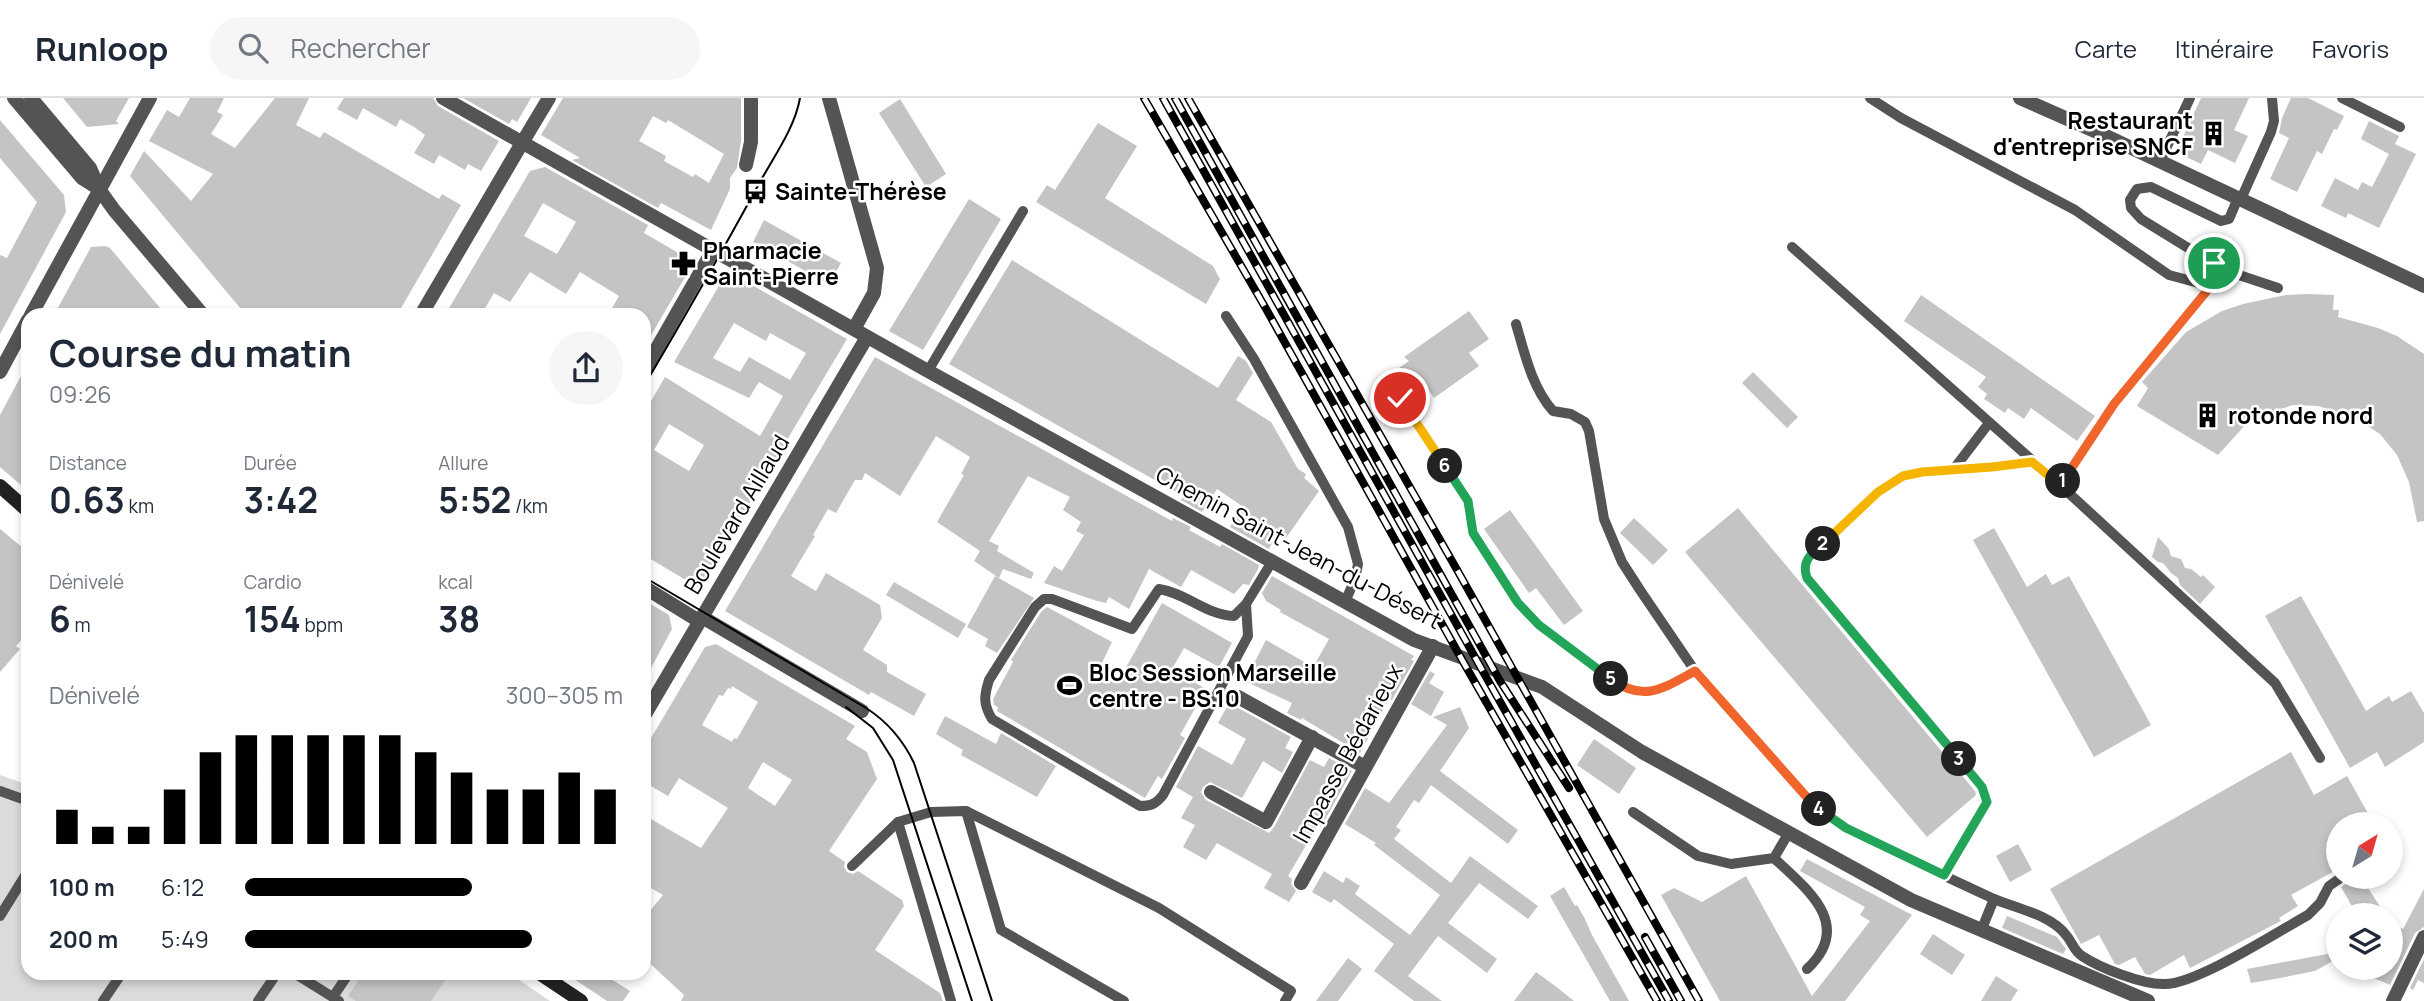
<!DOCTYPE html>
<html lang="fr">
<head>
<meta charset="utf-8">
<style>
  body { margin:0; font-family:Manrope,sans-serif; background:#f6f6f7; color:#1f2937; height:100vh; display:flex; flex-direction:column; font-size:26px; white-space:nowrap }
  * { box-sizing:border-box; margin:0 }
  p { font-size:23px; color:#747a83 }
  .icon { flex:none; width:38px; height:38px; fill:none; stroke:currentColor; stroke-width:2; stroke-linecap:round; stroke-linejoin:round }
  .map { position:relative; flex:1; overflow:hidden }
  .sheet { position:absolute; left:21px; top:210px; width:630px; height:672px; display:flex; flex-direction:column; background:#fff; border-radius:21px; box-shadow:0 4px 10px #0003 }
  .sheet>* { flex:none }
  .needle { width:46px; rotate:37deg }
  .controls { position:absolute; left:2326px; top:714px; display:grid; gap:14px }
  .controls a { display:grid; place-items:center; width:77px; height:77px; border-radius:50%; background:#fff; box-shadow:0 4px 10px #0003; font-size:35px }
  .pin { position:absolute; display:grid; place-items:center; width:60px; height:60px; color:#fff; margin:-30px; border:4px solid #fff; border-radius:50%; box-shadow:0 2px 7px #0007 }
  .km { position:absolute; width:35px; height:35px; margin:-18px; border-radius:50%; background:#222; color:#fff; font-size:19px; line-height:35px; text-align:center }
  .round { display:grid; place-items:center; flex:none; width:74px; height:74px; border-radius:37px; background:#f6f6f7 }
  .overview { display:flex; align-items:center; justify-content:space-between; height:119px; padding:0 28px }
  h1 { font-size:38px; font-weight:700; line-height:52px }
  .figures { display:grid; grid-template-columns:repeat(3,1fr); gap:10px; height:119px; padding:7px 28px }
  .figures div { display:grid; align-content:center }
  .figures b { font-size:35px; font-weight:700 }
  .figures small { font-size:19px; font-weight:400 }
  .figures p { font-size:19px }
  .chart { height:196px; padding:14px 28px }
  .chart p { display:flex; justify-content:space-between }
  .chart svg { width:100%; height:126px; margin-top:7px; stroke:#000; stroke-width:6 }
  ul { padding:0 28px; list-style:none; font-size:23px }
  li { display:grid; grid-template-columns:112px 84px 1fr; align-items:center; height:52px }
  li i { height:18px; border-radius:9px; background:#000 }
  header { display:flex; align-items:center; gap:42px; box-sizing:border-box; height:98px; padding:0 35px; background:#fff; border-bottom:2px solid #e0e1e3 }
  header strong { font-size:33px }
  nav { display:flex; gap:38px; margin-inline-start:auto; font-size:24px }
  .search { width:490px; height:63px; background:#f6f6f7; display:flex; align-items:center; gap:18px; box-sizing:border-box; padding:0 24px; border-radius:38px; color:#747a83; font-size:26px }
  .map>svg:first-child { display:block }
</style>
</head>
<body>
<header>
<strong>Runloop</strong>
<div class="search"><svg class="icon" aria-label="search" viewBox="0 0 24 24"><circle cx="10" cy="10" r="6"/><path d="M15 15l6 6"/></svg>Rechercher</div>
<nav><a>Carte</a><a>Itinéraire</a><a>Favoris</a></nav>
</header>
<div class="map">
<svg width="2424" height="903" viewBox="0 0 2424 903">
  <rect width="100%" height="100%" fill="#fff"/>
  <!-- green -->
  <polygon fill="#dbdbdb" points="0,677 28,687 28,875 509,875 550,903 0,903"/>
  <!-- building -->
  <g fill="#c4c4c4" fill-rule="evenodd">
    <polygon points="63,0 129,0 116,23 119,26 87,29"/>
    <polygon points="190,0 224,0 217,14 223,17 211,36 235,50 275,0 309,0 296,27 320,40 324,34 439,101 442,96 461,107 397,217 246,217 130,78 144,53 191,103 213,76 149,43 167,12 179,19"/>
    <polygon points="344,0 433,0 438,8 499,43 481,73 468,66 465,72 439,57 434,66 414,55 425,37 414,29 400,21 396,29 363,10 357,22 337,11"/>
    <polygon points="463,0 531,0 517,24 512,21 509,26"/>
    <path d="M563 0H741V43L737 70 730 80V91L711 132 661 105 658 110 572 62 580 60 541 37ZM653 18 666 25 668 22 724 56 709 85 695 76 693 79 664 63 666 58 639 43Z"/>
    <polygon points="2201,0 2249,0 2234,32 2248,38 2235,65 2208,52 2201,66 2176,54"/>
    <polygon points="2291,0 2308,0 2344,18 2337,32 2334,31 2322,56 2317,53 2297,94 2270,81 2289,40 2279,35 2282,20"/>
    <polygon points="900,1 946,76 926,89 879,15"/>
    <polygon points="0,22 64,97 66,114 0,236 0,157 7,160 37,104 0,60"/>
    <polygon points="2369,23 2399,38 2395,46 2416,56 2379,130 2348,115 2346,120 2321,108 2335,80 2358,92 2362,84 2372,89 2389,56 2361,41"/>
    <polygon points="1098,25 1137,48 1105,100 1213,168 1220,181 1206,206 1036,104 1047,87 1055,92"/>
    <path d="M545 69 648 127 644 135 694 164 644 249V217H608L619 198 580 174 566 196 530 174 510 204 494 195 481 217H445L530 73ZM543 105 576 124 557 156 524 138Z"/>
    <polygon points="969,101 1001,121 923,252 889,233"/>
    <polygon points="764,122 841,165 829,186 753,144"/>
    <polygon points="105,148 110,150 166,217 54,217 91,149"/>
    <polygon points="1012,162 1218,290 1238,258 1246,263 1253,275 1236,302 1271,324 1298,371 1306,376 1304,380 1319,393 1286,440 1278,434 1269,451 1230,429 1242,408 1217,391 1202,414 1181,402 1183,398 949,266"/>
    <path d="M731 175 847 241 699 490 644 457V315L665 279 760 338 783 298 759 284 749 300 674 264 726 176ZM734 225 766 243 770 235 806 255 790 282 749 259 740 274 713 260ZM669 326 704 347 689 373 654 352Z"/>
    <polygon points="2307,196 2334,197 2333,212 2339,212 2338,219 2378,230 2397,238 2424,256 2424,423 2417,424 2409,384 2397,357 2380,336 2354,319 2318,308 2293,307 2269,315 2247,325 2218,357 2137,308 2148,290 2142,284 2186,234 2222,213 2243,206 2286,197"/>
    <polygon points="1921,197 2095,318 2077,343 2031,310 2024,321 2008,310 2005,315 1984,301 1987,296 1978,289 1986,279 1904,223"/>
    <polygon points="1469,213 1489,241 1469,255 1479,268 1434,300 1428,291 1412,303 1392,275 1409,263 1404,259"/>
    <polygon points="875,259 1172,423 1173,420 1191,429 1189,432 1220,449 1222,446 1259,467 1258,471 1249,487 1243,486 1234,496 1191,472 1181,489 1149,471 1129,511 1109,499 1106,505 1097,503 1044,485 1054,468 1062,473 1084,437 1076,433 1081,424 1063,412 1070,399 1028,378 989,443 999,448 997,453 1034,475 1031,481 1003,471 999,480 974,463 980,453 937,424 964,377 961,376 970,359 936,338 900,398 865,375 862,382 855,382 836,415 828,411 813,437 815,438 791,478 816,493 826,475 880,507 882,520 863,552 887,567 887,574 926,596 914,618 871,594 869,597 725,513"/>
    <polygon points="28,265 28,393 0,369 0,317"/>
    <polygon points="1753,274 1798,319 1787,330 1742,285"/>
    <polygon points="1738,410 1975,693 1976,697 1927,739 1685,454"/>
    <polygon points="1510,412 1583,513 1564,527 1536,490 1529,495 1484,431"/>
    <polygon points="1634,420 1668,452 1653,467 1620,435"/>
    <polygon points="1994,430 2027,489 2046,476 2052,487 2069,478 2151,627 2094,659 1973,442"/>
    <polygon points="0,431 28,454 28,535 16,548 20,551 0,574"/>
    <polygon points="2158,439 2169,451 2171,458 2181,461 2185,470 2191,471 2201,479 2203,477 2215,489 2200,506 2180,487 2178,480 2171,475 2163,465 2158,464 2152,459"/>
    <polygon points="995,478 1034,500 997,555 985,548 988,541 967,529"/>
    <polygon points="1272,478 1414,558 1411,562 1414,563 1392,602 1389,601 1360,655 1302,620 1301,622 1287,615 1292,605 1245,583 1266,542 1313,569 1329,541 1280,514 1281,512 1266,503 1262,495"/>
    <polygon points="894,484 966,526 958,540 886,497"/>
    <polygon points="2301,498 2366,613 2389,598 2392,604 2411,593 2424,615 2424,644 2385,669 2377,654 2350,670 2265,518"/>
    <polygon points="644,502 669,517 672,531 644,583"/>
    <polygon points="1162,505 1232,545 1219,569 1184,550 1172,571 1206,591 1180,637 1185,640 1162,681 1158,678 1145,700 997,613 998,609 994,607 993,601 1013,564 1011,562 1041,514 1047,509 1112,544 1099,571 1119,582"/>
    <path d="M716 546 855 628 846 641 867 654 877 681 829 753 845 764 844 769 847 774 853 776 858 773 902 802 904 808 875 852 940 895 943 903H681L684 897 644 860V820L663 797 644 786V717L701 750 728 710 679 680 668 698 644 684V652L705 549ZM732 588 758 604 737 641 734 640 732 644 702 627 719 597 723 598 728 590 731 591ZM763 664 792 682 775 708 748 690Z"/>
    <polygon points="1430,573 1435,576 1429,585 1444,594 1431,618 1411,606"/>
    <polygon points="1229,605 1291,639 1285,650 1293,654 1282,675 1263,663 1242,700 1210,684 1203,689 1201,694 1206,702 1269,735 1274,729 1310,662 1324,669 1329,660 1352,673 1321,729 1318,727 1288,778 1292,781 1291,786 1296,793 1289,804 1264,790 1272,776 1217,745 1206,762 1183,749 1195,727 1181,720 1193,699 1176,689 1198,648 1232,667 1246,641 1218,625"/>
    <polygon points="1460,609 1469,630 1440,673 1518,732 1508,746 1431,687 1419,705 1414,702 1396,729 1401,732 1394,741 1451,785 1470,758 1538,808 1528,821 1479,785 1448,825 1497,861 1487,875 1438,838 1408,878 1442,903 1414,903 1374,873 1394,846 1334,801 1331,805 1312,794 1324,773 1343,785 1346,779 1360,788 1355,796 1410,837 1440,797 1374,747 1376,745 1345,726 1365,690 1389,705 1447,627 1433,619"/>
    <polygon points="945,618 996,646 1001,635 1056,668 1037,699 961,657 963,652 936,636"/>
    <polygon points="1594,641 1636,670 1619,696 1577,667"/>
    <polygon points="2291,654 2314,697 2347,678 2374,726 2338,726 2338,771 2291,797 2298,808 2279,820 2281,823 2190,870 2184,857 2150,877 2145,876 2135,859 2119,867 2115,866 2099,837 2081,846 2050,791"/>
    <polygon points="2018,746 2032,772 2010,784 1996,758"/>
    <polygon points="1807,761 1912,817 1845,903 1720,903 1661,797 1674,790 1702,804 1746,778 1812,898 1870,823 1860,817 1865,809 1800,773"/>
    <polygon points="2350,779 2387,779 2368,790 2381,810 2377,817 2357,817 2341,789 2347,785"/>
    <polygon points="1564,789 1575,808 1577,807 1584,819 1592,837 1629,903 1610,903 1550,798"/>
    <polygon points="2424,791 2424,829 2415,835 2390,887 2350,870 2390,870 2390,838 2396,828 2403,831"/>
    <polygon points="2007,818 2057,839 2066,851 2063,856 2002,830"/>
    <polygon points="1933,836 1965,857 1952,877 1920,856"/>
    <polygon points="2338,854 2338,860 2315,873 2275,881 2251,885 2247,871"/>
    <polygon points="1348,860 1362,871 1338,903 1316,903"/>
    <polygon points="2424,861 2424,885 2418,882 2413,892 2410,890"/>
    <polygon points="1536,874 1554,887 1574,903 1514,903"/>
    <polygon points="363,875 450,875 431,903 356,903 348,898"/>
    <polygon points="565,875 602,875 630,893 623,903 607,903"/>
    <polygon points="1996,878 2018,892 2011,903 1981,903"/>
  </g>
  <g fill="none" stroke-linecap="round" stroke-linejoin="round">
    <!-- service -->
    <g stroke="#545454" stroke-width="10">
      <polyline points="1870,0 1901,20 2075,112 2169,177 2210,188"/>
      <polyline points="2342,0 2400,29"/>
      <polyline points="2160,63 2190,0"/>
      <polyline points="2238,100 2229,121 2221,123 2151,89 2137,91 2130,102 2131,110 2141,121 2224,172 2278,190"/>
      <polyline points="2241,101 2271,34 2274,23 2272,0"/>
      <polyline points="1792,149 2060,387 2275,585 2320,660"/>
      <polyline points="1226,218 1254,261 1348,429 1358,466 1355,481 1345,504"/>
      <path d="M1516 226C1525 257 1532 289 1553 313L1571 316 1585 324 1589 333 1604 421 1622 464 1640 492 1695 573 1812 705 1846 730 1876 746 1994 801 1981 833"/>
      <polyline points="928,273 1023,113"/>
      <polyline points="1400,300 1468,403 1473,435 1518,505 1539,527 1619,587 1634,594 1648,595 1670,586 1695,573"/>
      <polyline points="1953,372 1989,325"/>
      <polyline points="2060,387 2114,306 2224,172"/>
      <path d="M1246 506 1248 538 1163 697C1156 706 1151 708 1140 708L992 621C983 606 984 598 989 582L1035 509 1044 501H1052L1132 531 1159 491C1186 495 1206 517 1234 518L1246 506 1273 462"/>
      <polyline points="0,693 28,703"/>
      <polyline points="966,713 1001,832 1124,903"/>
      <polyline points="1633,714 1698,758 1731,766 1774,760 1788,736"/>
      <polyline points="2390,753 2396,750"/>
      <path d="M1774 760C1808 792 1854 827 1807 871"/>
      <polyline points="852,768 898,724"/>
      <path d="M1944 777 1985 710 1987 704 1982 689 1807 480C1804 471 1804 467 1808 459L1878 394 1897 381 1922 374 1992 369 2032 364"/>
      <path d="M1994 801C2016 810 2051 817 2066 837 2073 845 2073 852 2082 858 2100 870 2141 886 2163 886 2194 888 2277 834 2308 817L2320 805 2329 788 2342 779"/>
      <polyline points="0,818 28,773"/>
      <polyline points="294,875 339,903"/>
      <polyline points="333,899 349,875"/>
      <polyline points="103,903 122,875"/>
      <polyline points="258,903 277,875"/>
      <polyline points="951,903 898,724 931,714 966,713 1159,810 1291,893 1285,903"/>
    </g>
    <!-- minor -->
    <g stroke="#545454" stroke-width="14">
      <polyline points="14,0 82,80 98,90"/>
      <polyline points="31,0 90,70 99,91 114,112 203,217"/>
      <polyline points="829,0 877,170 874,195 854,231"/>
      <polyline points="2020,0 2104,37 2424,188"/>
      <polyline points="522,45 549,0"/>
      <polyline points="746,67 751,44 751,0"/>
      <polyline points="31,217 150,0"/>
      <polyline points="644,273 713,152"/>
      <polyline points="0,274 28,222"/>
      <polyline points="644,489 699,523"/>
      <polyline points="702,519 862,613"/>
      <polyline points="1238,599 1365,669"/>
      <polyline points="644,618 867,239"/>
      <polyline points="1211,694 1266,724 1312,639"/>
      <polyline points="1301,785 1433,548"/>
      <polyline points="2393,903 2424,839"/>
    </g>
    <!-- tertiary -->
    <g stroke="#545454" stroke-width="14">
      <polyline points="443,0 928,273 1414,542 1542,589 1642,654 1911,802 2148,903"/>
      <polyline points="421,217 522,45"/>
    </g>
    <!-- secondary -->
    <g stroke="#212121" stroke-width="14">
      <polyline points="0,388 28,413"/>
      <polyline points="539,875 581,903"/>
    </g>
    <!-- tram -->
    <g stroke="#000" stroke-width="2">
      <path d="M644 288C684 220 723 152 761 82 775 57 795 29 800 0"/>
      <path d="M644 479 866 610C888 624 903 642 914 665L992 903"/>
      <polyline points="846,609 873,630 893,662 972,903"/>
    </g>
    <defs>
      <g id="rail">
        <polyline points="1144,0 1265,209 1465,567 1657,903"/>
        <polyline points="1163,0 1481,570 1669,903"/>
        <polyline points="1175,0 1500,583 1569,690"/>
        <polyline points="1188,0 1456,470 1699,903"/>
        <polyline points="1645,839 1681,903"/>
      </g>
    </defs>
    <!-- rail casing -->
    <use href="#rail" stroke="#000" stroke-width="8"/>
    <!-- rail -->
    <use href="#rail" stroke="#fff" stroke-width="5" stroke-dasharray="16" stroke-linecap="butt"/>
  </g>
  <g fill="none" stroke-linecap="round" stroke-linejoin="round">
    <defs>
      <polyline id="split-1" points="2063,383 2114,306 2224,172 2214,165"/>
      <polyline id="split-2" points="1823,446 1878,394 1903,378 1922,374 1992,369 2032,364 2060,387 2063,383"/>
      <path id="split-3" d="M1823 446C1811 456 1801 463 1807 480L1959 661"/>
      <polyline id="split-4" points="1819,711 1846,730 1944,777 1987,704 1982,689 1959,661"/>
      <path id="split-5" d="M1611 581C1644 605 1664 590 1695 573L1812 705 1819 711"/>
      <polyline id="split-6" points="1445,368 1468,403 1473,435 1518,505 1539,527 1611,581"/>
      <polyline id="split-7" points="1400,300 1445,368"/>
    </defs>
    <!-- split-1 casing -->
    <use href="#split-1" stroke="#fff" stroke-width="14"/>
    <!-- split-2 casing -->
    <use href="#split-2" stroke="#fff" stroke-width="14"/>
    <!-- split-3 casing -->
    <use href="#split-3" stroke="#fff" stroke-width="14"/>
    <!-- split-4 casing -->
    <use href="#split-4" stroke="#fff" stroke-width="14"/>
    <!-- split-5 casing -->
    <use href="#split-5" stroke="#fff" stroke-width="14"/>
    <!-- split-6 casing -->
    <use href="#split-6" stroke="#fff" stroke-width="14"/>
    <!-- split-7 casing -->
    <use href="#split-7" stroke="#fff" stroke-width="14"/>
    <!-- split-1 -->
    <use href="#split-1" stroke="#f0652b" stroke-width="9"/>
    <!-- split-2 -->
    <use href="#split-2" stroke="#f5b400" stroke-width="9"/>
    <!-- split-3 -->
    <use href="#split-3" stroke="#22a559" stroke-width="9"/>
    <!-- split-4 -->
    <use href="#split-4" stroke="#22a559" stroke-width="9"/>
    <!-- split-5 -->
    <use href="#split-5" stroke="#f0652b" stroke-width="9"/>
    <!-- split-6 -->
    <use href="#split-6" stroke="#22a559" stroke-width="9"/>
    <!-- split-7 -->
    <use href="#split-7" stroke="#f5b400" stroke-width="9"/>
  </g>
  <!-- icons -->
  <defs>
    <symbol id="building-bare" viewBox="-9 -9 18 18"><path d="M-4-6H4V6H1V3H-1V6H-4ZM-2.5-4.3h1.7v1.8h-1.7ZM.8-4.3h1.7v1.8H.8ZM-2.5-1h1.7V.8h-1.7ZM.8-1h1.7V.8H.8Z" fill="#000" stroke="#fff" stroke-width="2.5" paint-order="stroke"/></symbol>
    <symbol id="bus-bare" viewBox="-9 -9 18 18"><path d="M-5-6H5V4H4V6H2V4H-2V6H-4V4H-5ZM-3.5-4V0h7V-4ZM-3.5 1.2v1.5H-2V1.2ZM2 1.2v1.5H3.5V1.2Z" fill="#000" stroke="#fff" stroke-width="2.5" paint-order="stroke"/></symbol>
    <symbol id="pharmacy-bare" viewBox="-9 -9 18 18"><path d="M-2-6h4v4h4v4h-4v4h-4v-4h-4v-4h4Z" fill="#000" stroke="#fff" stroke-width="2.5" paint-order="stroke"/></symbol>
    <symbol id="stadium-bare" viewBox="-9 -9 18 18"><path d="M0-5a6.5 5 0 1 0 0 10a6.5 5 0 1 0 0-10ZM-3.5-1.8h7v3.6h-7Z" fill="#000" stroke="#fff" stroke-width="2.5" paint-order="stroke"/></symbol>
  </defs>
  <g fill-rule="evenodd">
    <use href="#building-bare" x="2196" y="18" width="35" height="35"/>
    <use href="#bus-bare" x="738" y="76" width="35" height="35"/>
    <use href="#pharmacy-bare" x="666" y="148" width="35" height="35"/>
    <use href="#building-bare" x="2190" y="300" width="35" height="35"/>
    <use href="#stadium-bare" x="1052" y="570" width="35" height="35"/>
  </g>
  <g text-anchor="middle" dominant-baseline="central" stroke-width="5" stroke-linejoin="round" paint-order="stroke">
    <!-- poi labels -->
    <g font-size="23" font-weight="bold" fill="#000" stroke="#fff" text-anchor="start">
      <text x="2193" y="22" text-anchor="end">Restaurant<tspan x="2193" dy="26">d'entreprise SNCF</tspan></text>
      <text x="775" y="93">Sainte-Thérèse</text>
      <text x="703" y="152">Pharmacie<tspan x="703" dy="26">Saint-Pierre</tspan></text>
      <text x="2228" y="317">rotonde nord</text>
      <text x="1089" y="574">Bloc Session Marseille<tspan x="1089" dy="26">centre - BS.10</tspan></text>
    </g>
    <!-- street labels -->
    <g font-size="23" fill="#000" stroke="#fff">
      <text transform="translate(736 416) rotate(-59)">Boulevard Aillaud</text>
      <text transform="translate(1299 449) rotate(28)">Chemin Saint-Jean-du-Désert</text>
      <text transform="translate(1347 655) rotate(-61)">Impasse Bédarieux</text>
    </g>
  </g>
</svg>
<div class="controls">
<a><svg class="needle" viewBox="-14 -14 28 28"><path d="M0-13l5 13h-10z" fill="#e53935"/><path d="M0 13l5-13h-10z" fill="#747a83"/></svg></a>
<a><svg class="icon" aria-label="layers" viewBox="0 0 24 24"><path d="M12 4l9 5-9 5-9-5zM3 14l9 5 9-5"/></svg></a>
</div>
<div class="pin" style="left:2214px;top:165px;background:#1e9e55"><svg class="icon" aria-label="arrive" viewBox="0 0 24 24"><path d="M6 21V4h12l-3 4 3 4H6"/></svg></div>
<div class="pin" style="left:1400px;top:300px;background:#d93025"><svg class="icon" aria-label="check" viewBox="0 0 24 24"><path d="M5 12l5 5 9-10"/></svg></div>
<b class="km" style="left:2063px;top:383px">1</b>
<b class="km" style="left:1823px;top:446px">2</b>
<b class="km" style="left:1959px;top:661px">3</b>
<b class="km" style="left:1819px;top:711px">4</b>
<b class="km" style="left:1611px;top:581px">5</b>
<b class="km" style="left:1445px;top:368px">6</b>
<section class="sheet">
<div class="overview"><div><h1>Course du matin</h1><p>09:26</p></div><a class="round"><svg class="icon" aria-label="share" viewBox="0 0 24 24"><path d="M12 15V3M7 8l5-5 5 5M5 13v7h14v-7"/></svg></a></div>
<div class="figures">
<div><p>Distance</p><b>0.63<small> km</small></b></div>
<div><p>Durée</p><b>3:42</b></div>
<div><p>Allure</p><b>5:52<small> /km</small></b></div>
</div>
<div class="figures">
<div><p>Dénivelé</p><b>6<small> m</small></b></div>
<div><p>Cardio</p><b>154<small> bpm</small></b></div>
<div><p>kcal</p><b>38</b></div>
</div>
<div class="chart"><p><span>Dénivelé</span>300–305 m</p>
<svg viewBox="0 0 160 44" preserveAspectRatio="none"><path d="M5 44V32M15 44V38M25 44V38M35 44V25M45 44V12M55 44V6M65 44V6M75 44V6M85 44V6M95 44V6M105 44V12M115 44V19M125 44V25M135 44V25M145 44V19M155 44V25"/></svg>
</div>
<ul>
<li><b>100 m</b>6:12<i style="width:60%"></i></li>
<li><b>200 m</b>5:49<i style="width:76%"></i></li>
</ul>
</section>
</div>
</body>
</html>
